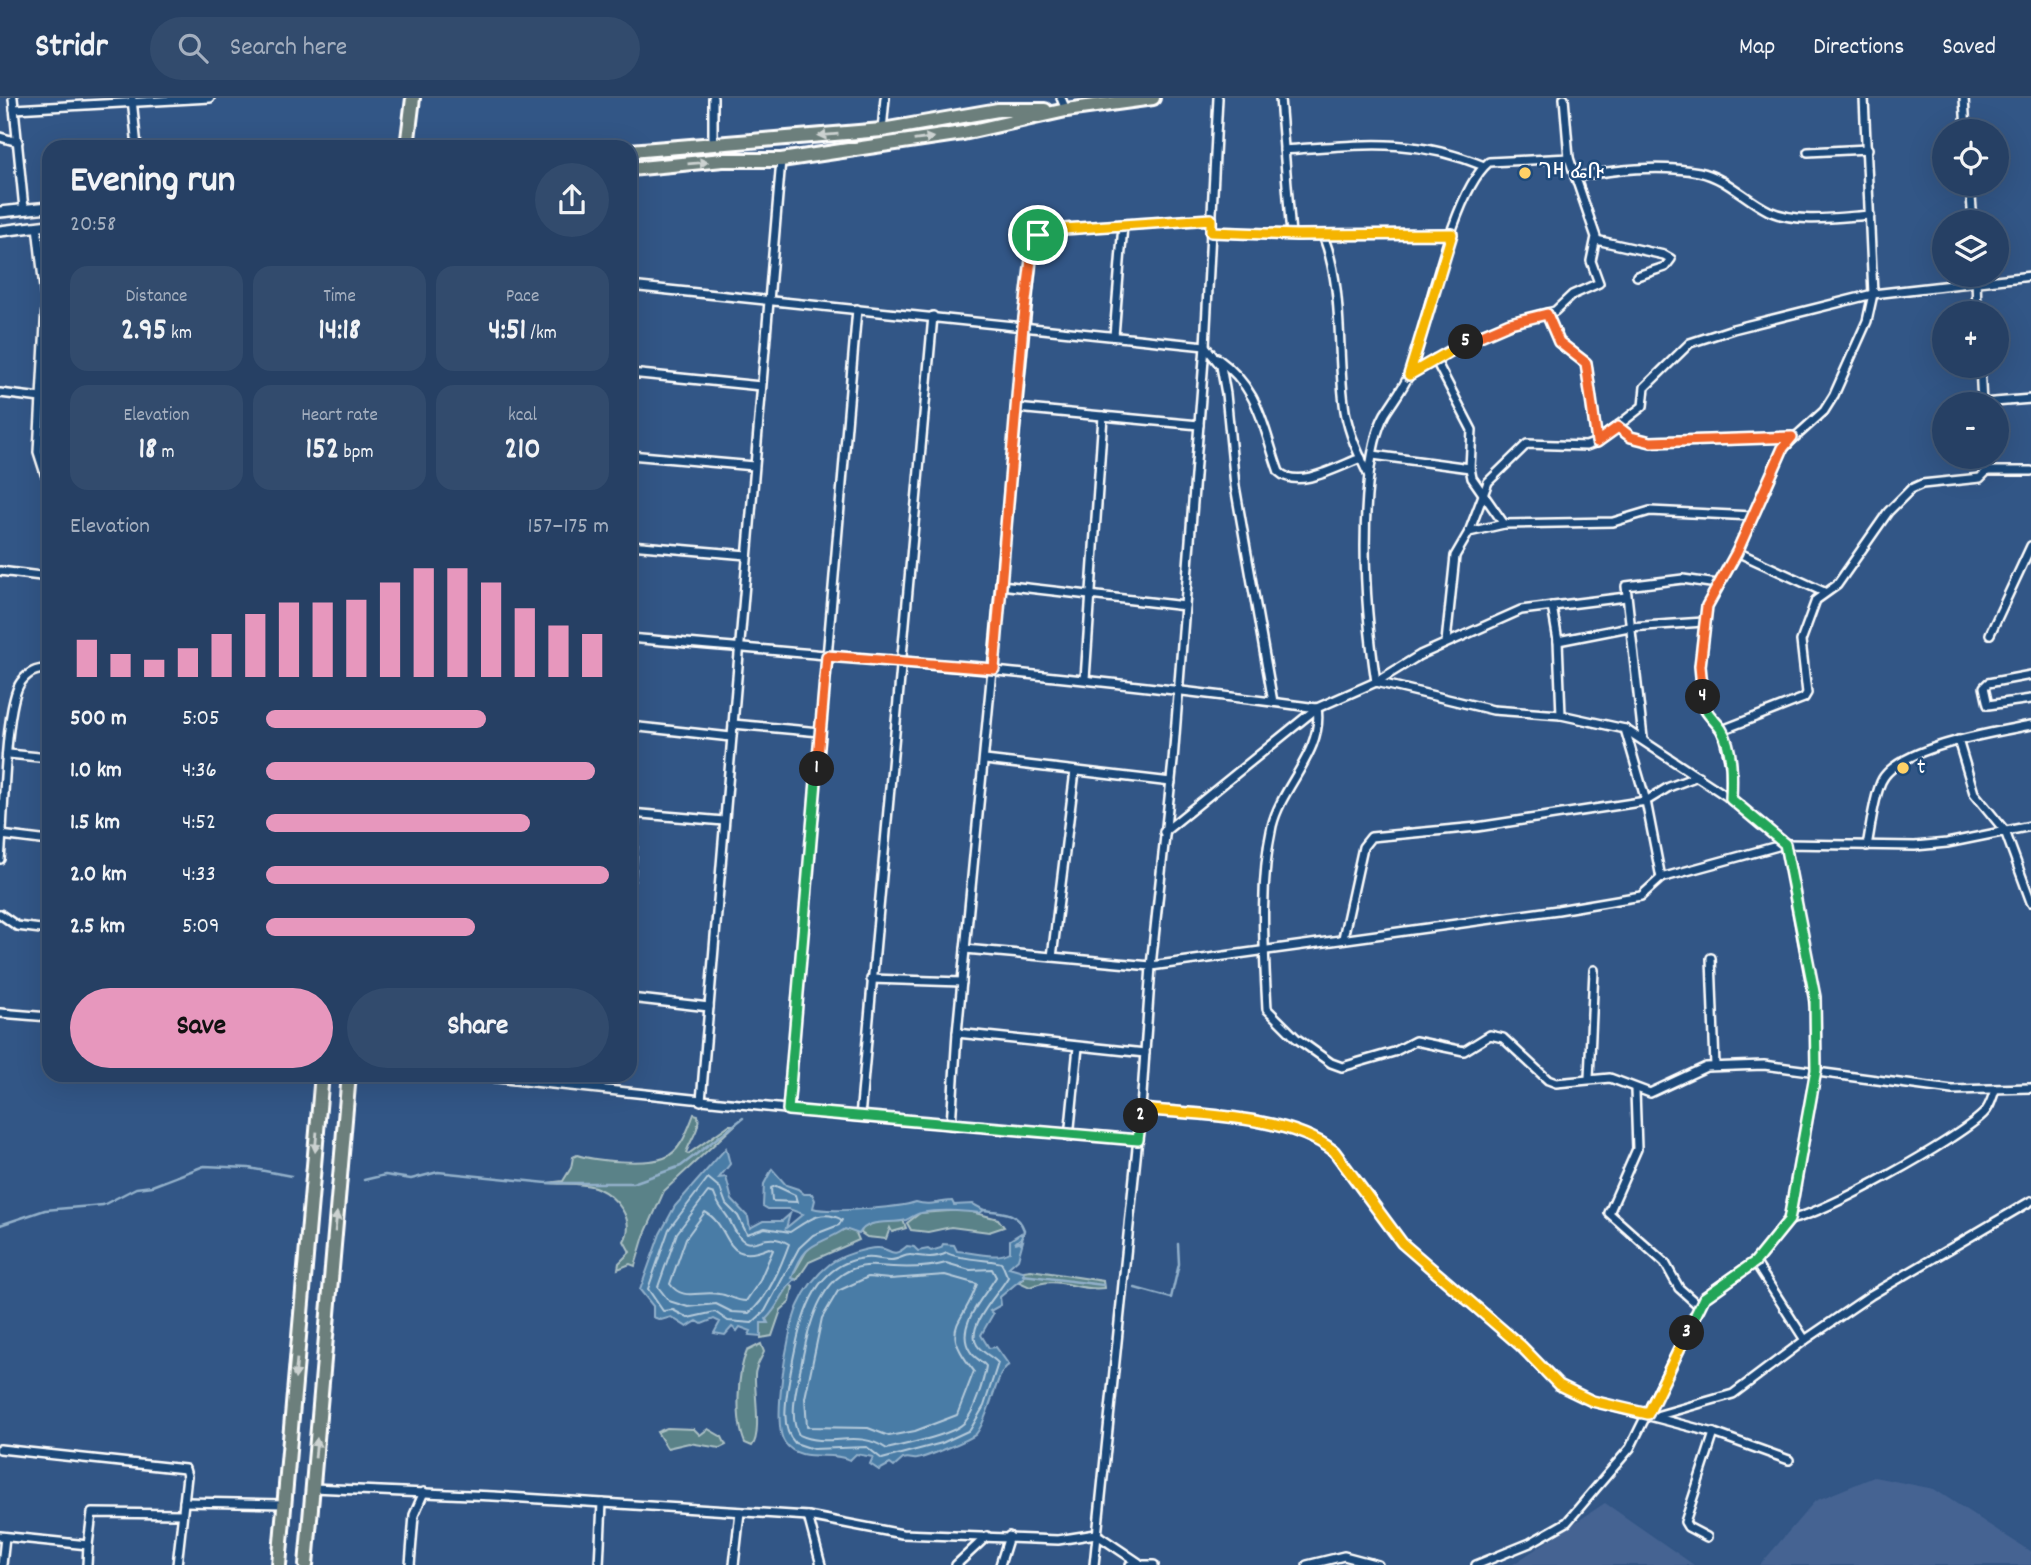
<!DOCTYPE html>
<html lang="en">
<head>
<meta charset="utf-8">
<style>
  body { margin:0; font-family:Dekko,"Noto Sans Ethiopic",sans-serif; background:#324b6d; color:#f1f3f6; height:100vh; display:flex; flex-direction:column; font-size:26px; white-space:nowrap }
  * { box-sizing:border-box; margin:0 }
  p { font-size:23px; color:#a4afbf }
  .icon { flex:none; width:38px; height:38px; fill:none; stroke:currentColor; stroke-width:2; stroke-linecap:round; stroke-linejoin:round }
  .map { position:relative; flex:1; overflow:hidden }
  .details { position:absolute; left:42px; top:42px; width:595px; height:942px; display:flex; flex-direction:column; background:#264064; border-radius:21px; box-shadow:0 7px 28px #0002,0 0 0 2px #425978 }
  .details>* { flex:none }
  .tools { position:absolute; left:1932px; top:21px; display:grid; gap:14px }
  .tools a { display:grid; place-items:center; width:77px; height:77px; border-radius:50%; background:#264064; box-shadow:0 7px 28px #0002,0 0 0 2px #425978; font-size:35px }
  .pin { position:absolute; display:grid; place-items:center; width:60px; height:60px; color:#fff; margin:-30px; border:4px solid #fff; border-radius:50%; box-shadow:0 2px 7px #0007 }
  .km { position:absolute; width:35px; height:35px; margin:-18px; border-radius:50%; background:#222; color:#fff; font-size:19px; line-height:35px; text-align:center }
  .round { display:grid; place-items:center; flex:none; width:74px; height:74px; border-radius:37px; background:#324b6d }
  .overview { display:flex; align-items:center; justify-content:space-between; height:119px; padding:0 28px }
  h1 { font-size:38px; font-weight:700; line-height:52px }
  .figures { display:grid; grid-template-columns:repeat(3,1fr); gap:10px; height:119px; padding:7px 28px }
  .figures div { display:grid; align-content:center; border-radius:18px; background:#324b6d; text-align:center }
  .figures b { font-size:30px; font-weight:700 }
  .figures small { font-size:19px; font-weight:400 }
  .figures p { font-size:19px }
  .chart { height:196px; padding:14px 28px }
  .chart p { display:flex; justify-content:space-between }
  .chart svg { width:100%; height:126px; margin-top:7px; stroke:#e797bd; stroke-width:6 }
  .button { display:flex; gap:14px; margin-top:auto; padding:14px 28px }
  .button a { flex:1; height:80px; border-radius:42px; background:#e797bd; color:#111; font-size:28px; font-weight:700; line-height:80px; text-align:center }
  .button a+a { background:#324b6d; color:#f1f3f6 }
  ul { padding:0 28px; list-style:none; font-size:23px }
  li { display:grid; grid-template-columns:112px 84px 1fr; align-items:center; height:52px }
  li i { height:18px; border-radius:9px; background:#e797bd }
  header { display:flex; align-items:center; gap:42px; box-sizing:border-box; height:98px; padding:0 35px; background:#264064; border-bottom:2px solid #425978 }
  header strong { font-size:33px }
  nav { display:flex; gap:38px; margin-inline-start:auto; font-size:24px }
  .search { width:490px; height:63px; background:#324b6d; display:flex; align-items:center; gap:18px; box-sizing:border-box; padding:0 24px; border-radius:38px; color:#a4afbf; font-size:26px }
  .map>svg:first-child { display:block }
</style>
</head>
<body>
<header>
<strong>Stridr</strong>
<div class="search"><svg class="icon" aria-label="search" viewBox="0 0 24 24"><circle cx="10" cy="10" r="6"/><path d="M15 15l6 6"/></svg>Search here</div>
<nav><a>Map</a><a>Directions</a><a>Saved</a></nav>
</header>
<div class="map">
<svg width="2031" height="1467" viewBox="0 0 2031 1467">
  <rect width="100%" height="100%" fill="#325686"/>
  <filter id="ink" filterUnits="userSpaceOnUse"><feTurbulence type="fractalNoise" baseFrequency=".0143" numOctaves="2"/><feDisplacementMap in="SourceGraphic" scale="14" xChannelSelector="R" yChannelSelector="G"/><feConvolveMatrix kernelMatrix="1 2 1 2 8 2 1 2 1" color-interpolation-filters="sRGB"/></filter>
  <g filter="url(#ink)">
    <!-- built -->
    <g fill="#456392">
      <polygon points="1874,1379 1934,1391 2031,1454 2031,1467 1760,1467 1815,1403"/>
      <polygon points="1605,1405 1694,1467 1512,1467"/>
    </g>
    <!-- green -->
    <g fill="#5a8288" stroke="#acc0c4" stroke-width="2">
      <path d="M694 1016 698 1017C701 1031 690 1042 686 1055L688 1056 729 1027H735L664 1093 644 1138 635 1168 630 1166 618 1171 619 1165 630 1154 624 1143C636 1122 617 1099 597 1090 583 1084 562 1087 547 1085L563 1083 571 1070 573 1059 577 1057C595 1063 646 1067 664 1060 681 1054 688 1031 694 1016Z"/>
      <polygon points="964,1112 998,1121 1004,1129 989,1134 951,1129 928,1134 911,1132 907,1125 920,1115"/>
      <polygon points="897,1122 903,1122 906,1130 892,1134 890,1130 886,1141 867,1139 861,1135 862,1130 876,1124"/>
      <polygon points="845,1131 855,1133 859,1142 809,1164 797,1182 791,1180 807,1152 817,1143"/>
      <path d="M1031 1172 1103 1183 1104 1190C1076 1194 1058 1176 1030 1189L1019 1184 1024 1181 1023 1173Z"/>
      <polygon points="788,1185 793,1189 790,1204 781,1212 772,1238 761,1240 761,1225 776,1209"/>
      <path d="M761 1246 764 1254C762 1259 755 1269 755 1277 754 1292 762 1337 752 1348L745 1345C735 1322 737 1275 747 1253Z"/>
      <polygon points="667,1330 694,1331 700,1337 708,1331 722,1339 726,1347 720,1350 689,1345 667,1350 657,1334"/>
    </g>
    <!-- water -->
    <g fill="#497ca6" stroke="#92b0ca" stroke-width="2">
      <path d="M726 1050 730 1066 719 1080 726 1079 732 1102 748 1119 750 1130 763 1123H782L790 1116 786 1130 803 1116 789 1111H768L763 1108 764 1086 772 1071 786 1087 798 1091 804 1096H812L815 1102 813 1110C827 1115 899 1110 916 1104 928 1108 937 1104 952 1103L954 1107 973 1106 984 1112 980 1115C961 1113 940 1111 921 1115 915 1116 911 1120 906 1122 892 1127 868 1119 859 1136L845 1131C816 1150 806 1141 792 1180L795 1181C783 1192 779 1209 766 1221L768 1225H761V1238L749 1237 751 1233 740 1229 737 1233 732 1229 725 1237 714 1235 720 1224 714 1221 702 1226 697 1223 687 1229 671 1219 661 1222 653 1219V1208L640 1192 660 1136 675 1108Z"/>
      <path d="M1021 1135 1022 1139 1015 1145 1023 1143 1018 1161 1009 1169 1023 1173 1025 1178 1000 1199 1001 1207 990 1213 993 1216 981 1237 989 1250 996 1249 1009 1267C996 1272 990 1320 976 1336 970 1342 926 1359 917 1361 911 1362 911 1359 903 1361L894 1369 890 1366 879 1372 870 1366 873 1359 856 1356 850 1362C831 1352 800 1366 785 1345 771 1327 788 1229 798 1208 805 1192 817 1176 830 1166 840 1158 868 1149 879 1150 891 1150 891 1162 907 1148L914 1149 918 1153 928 1151 931 1153 941 1150 943 1146 954 1147 957 1153C972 1154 997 1162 1010 1154V1142Z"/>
    </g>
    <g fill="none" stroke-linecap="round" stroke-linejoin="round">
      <!-- shore -->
      <g stroke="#b6cbdb" stroke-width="2">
        <path d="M708 1080 720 1090 726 1106 738 1118 747 1136 765 1130 790 1134C807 1123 822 1110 842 1122L839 1127 813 1137 799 1150 765 1213 752 1225 728 1223 715 1214 688 1220 673 1212 663 1213 648 1191 669 1131Z"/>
        <polygon points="776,1088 795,1097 797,1104 772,1103 771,1090"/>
        <path d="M708 1094 714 1096C719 1111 726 1114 731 1125 750 1166 758 1128 789 1146 781 1168 768 1201 749 1215L732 1214 716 1206 688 1209 669 1203 658 1189 677 1135Z"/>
        <path d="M705 1114C733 1129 722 1170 769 1150L773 1152 759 1184 746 1203C735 1203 729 1197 719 1196 700 1192 683 1204 670 1186L686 1140Z"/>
        <path d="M947 1155C959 1162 999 1162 1001 1165 1004 1168 1005 1175 1008 1179 1000 1194 965 1228 977 1247 982 1255 992 1258 998 1265L984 1308 970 1332 942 1345 882 1361 867 1349 813 1351 795 1345C779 1330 787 1296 790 1277 799 1232 808 1166 865 1160 875 1159 882 1162 891 1162 898 1162 906 1156 911 1157 924 1159 934 1161 947 1155Z"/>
        <path d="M946 1165 970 1172 992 1171 996 1179C985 1198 954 1228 970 1253 974 1260 982 1263 986 1268 984 1282 974 1315 964 1325 951 1338 905 1346 887 1351 857 1330 829 1351 799 1337 788 1319 797 1288 801 1268 808 1228 822 1163 877 1168 899 1170 925 1171 946 1165Z"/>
        <path d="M945 1177 977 1186C964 1228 937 1227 974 1273L957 1317 915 1333 889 1338 868 1330 807 1329 805 1300 822 1220 838 1193 868 1179 890 1181Z"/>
      </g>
      <!-- stream -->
      <g stroke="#92b0ca" stroke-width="2.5">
        <polyline points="364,1082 385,1077 411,1081 438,1074 547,1085 633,1085 681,1068 743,1020"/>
        <path d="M983 1112C1001 1114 1018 1113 1024 1132L1021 1145"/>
        <polyline points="0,1127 45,1112 103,1107 136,1090 152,1088 204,1068 249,1070 291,1078"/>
        <polyline points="1023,1177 1103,1187"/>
        <polyline points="1135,1190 1171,1200 1179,1166 1178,1146"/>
      </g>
      <defs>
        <g id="minor">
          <polyline points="13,0 24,111"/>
          <polyline points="1061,0 1066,12"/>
          <polyline points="1280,0 1291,137"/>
          <path d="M1564 0 1569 60 1489 64C1452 94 1427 226 1410 275 1404 289 1393 303 1385 316 1375 334 1372 357 1369 377 1361 445 1366 517 1376 584L1420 557 1521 512 1626 499"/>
          <polyline points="1964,0 1966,33"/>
          <polyline points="132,1 137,49"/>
          <polyline points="14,11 210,0"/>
          <polyline points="882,32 885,0"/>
          <polyline points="0,39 18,44"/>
          <polyline points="713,47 713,0"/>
          <path d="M1284 52C1359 47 1412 38 1484 68"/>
          <polyline points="1808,54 1868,51"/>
          <path d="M1575 79C1615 72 1658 66 1699 74 1727 80 1744 101 1769 113 1798 126 1840 119 1870 117"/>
          <polyline points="1970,86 1973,124"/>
          <polyline points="37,128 46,208 38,354 45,376 49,379"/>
          <polyline points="1211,134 1296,137 1452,136"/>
          <path d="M1323 137C1345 194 1336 254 1345 313 1349 336 1359 357 1369 378"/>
          <polyline points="1596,142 1664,157 1671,161 1665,169 1637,178"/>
          <polyline points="1976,177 1977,215"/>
          <polyline points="630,188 1205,248 1221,268 1226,296 1235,388 1273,604"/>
          <polyline points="1547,216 1559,244 1586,265 1597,344"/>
          <polyline points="1114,238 1123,127"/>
          <path d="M1217 260C1260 291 1262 327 1279 374 1298 392 1339 368 1361 360"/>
          <polyline points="1435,261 1472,332 1470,370 1472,380 1504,426"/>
          <polyline points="1980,268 1982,306"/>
          <polyline points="630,275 761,288"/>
          <polyline points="1409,277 1477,238 1510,225 1555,213 1572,197 1599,185 1591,163 1596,139 1569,60"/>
          <polyline points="0,295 49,301"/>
          <polyline points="1982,305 2031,301"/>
          <polyline points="1016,310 1199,327"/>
          <polyline points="1617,329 1631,339 1651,344 1792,339"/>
          <polyline points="630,357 754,368"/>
          <polyline points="1373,357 1470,370"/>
          <polyline points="1985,359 1987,373 2031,373"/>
          <polyline points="1469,434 1504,426 1613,424 1650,413 1753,418"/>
          <polyline points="630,447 747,457"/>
          <polyline points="1737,454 1824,494"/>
          <polyline points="0,473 49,479"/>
          <polyline points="1001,487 1185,508"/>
          <polyline points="1552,508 1558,543 1561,617"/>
          <polyline points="1990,536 2031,448"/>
          <path d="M630 540C859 560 1089 579 1317 610 1324 653 1282 687 1272 728 1259 787 1264 851 1267 911L1296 940 1331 965 1342 969 1394 954 1415 943 1464 953 1490 937 1503 940 1548 982 1556 985 1610 980 1650 995 1706 969 1764 967 1952 992 2031 990"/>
          <polyline points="1558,543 1629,529 1704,524"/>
          <polyline points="1446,544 1455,458 1469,434 1488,384 1527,346 1586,348 1597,344 1643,308 1645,289 1690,245 1733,231 1873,196 2031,178"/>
          <polyline points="2031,577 1988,585 1984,589 1988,607 2031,601"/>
          <polyline points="1085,581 1103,318"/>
          <polyline points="733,626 820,634"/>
          <polyline points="630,628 731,639"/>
          <polyline points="1625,631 1646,703 1669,689 1698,678"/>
          <polyline points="1722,632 1804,600 1807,595 1801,543 1816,502 1837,487 1888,414 1911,391 1922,386 1980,380 1987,373"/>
          <polyline points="1643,640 1626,488 1683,481 1717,486"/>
          <polyline points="1958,642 1974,695 2005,733 2031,804"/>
          <polyline points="9,656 49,660"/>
          <polyline points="985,662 1171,684"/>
          <polyline points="1731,701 1731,669 1722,632 1704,611 1700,568 1707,508 1737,454 1783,350 1824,313 1834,297 1867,223 1873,196 1864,0"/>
          <polyline points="630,715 724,723"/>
          <polyline points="1164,734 1317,610 1376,584 1493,612 1561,617 1625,631 1731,701 1785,746 1815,909 1816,972 1789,1122 1755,1164 1704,1200 1630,1350 1567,1424 1530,1445 1476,1467"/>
          <polyline points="1,737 49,743"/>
          <path d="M1867 748C1871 728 1873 703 1881 684 1896 649 1997 634 2031 627"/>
          <path d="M0 761C4 727 4 606 21 584 29 573 36 572 49 570"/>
          <polyline points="630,781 635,716"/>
          <polyline points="0,816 17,828 49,832"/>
          <polyline points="1343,840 1363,749 1371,739 1477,729 1646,703 1661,780"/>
          <polyline points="965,851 1151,868 1558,812 1641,798 1661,780 1785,746 1915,748 1947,745 2031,728"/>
          <polyline points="1052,859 1075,673"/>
          <polyline points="1711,860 1715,968"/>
          <polyline points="871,881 962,884"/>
          <polyline points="630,900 709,909"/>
          <polyline points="0,915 49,919"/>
          <polyline points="957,935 1145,955"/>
          <polyline points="459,976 860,1019 1138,1042"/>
          <polyline points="1589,980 1594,872"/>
          <polyline points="1635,992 1637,1051 1609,1115 1665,1165 1679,1190 1699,1208"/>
          <polyline points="701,1003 781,62"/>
          <path d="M1141 1011C1199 1017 1288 1017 1334 1053L1402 1145 1521 1248 1559 1287 1592 1303 1714 1335 1789 1362"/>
          <polyline points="788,1012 857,211"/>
          <polyline points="860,1019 933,218"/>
          <polyline points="951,1027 957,935 1033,145 1039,137 1049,132 1211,121"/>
          <polyline points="1069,1039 1078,949"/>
          <path d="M1789 1122C1826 1115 1955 1043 1983 1016 1990 1010 1992 1000 1995 992"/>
          <polyline points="1805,1242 1871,1197 2031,1103"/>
          <polyline points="1656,1318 1733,1296 1805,1242 1755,1164"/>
          <polyline points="0,1351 185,1371 187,1378 177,1467"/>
          <polyline points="313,1390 493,1398 808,1418 902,1436 1058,1442 1096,1436 1139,1465"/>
          <polyline points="184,1404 284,1406"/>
          <polyline points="808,1418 821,1467"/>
          <polyline points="0,1438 88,1447 87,1467"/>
          <polyline points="1707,1439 1688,1429 1685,1424 1714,1335"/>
          <polyline points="88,1447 92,1415 182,1416"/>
          <polyline points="2,1467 5,1439"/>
          <polyline points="410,1467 414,1417 424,1394"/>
          <polyline points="599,1467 602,1405"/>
          <polyline points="734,1467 740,1414"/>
          <polyline points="956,1467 987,1438"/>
          <polyline points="1000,1467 1009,1438"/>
          <polyline points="1094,1467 1141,1011 1151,868 1173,663 1205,248 1218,0"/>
          <polyline points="1130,1467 1154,1467"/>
          <polyline points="1307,1467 1344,1458 1378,1467"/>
        </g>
        <g id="tertiary">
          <polyline points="0,114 49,109"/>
          <polyline points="0,133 49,127"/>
        </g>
        <g id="primary">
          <polyline points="407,49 413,0"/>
          <polyline points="630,53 882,32 998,12 1045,12"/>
          <polyline points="630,71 723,62 781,62 963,35 1066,12 1153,0"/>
          <polyline points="279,1467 322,976"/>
          <polyline points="306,1467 349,976"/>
        </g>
      </defs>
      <!-- minor casing -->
      <use href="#minor" stroke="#fff" stroke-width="12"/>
      <!-- tertiary casing -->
      <use href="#tertiary" stroke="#fff" stroke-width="14"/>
      <!-- primary casing -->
      <use href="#primary" stroke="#fff" stroke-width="18"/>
      <!-- minor -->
      <use href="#minor" stroke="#1f4a7a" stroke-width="7"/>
      <!-- tertiary -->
      <use href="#tertiary" stroke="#1f4a7a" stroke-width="9"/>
      <!-- primary -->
      <use href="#primary" stroke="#6c7f7c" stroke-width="12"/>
    </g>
    <!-- one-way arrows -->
    <defs><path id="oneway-solid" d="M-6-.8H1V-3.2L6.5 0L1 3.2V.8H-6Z" transform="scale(1.75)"/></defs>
    <g fill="#ccd2d1">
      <use href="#oneway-solid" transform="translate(828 37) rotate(175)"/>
      <use href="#oneway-solid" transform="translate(924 41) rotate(-8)"/>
      <use href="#oneway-solid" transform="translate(698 65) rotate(-5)"/>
      <use href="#oneway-solid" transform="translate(316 1044) rotate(95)"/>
      <use href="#oneway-solid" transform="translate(336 1124) rotate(-85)"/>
      <use href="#oneway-solid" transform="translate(296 1271) rotate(95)"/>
      <use href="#oneway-solid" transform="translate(316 1350) rotate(-85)"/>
    </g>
  </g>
  <g fill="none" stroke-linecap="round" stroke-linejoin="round" filter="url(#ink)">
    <defs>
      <polyline id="split-1" points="817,671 827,558 994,571 1023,228 1033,145 1038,137"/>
      <polyline id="split-2" points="817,671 788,1012 1138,1042 1141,1018"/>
      <path id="split-3" d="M1141 1018V1011C1199 1017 1288 1017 1334 1053L1402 1145 1521 1248 1559 1287 1592 1303 1648 1316 1687 1235"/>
      <path id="split-4" d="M1687 1235 1704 1200 1755 1164 1789 1122 1816 972 1815 899 1785 746 1731 701C1732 680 1733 650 1721 631 1712 618 1704 616 1703 599"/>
      <polyline id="split-5" points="1466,244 1510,225 1547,216 1559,244 1586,265 1597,344 1618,329 1631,339 1651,344 1792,339 1783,350 1737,454 1707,508 1700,568 1703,599"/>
      <polyline id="split-6" points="1038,137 1049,132 1211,121 1211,134 1296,137 1452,136 1409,277 1466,244"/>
    </defs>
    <!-- split-1 casing -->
    <use href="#split-1" stroke="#fff" stroke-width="14"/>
    <!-- split-2 casing -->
    <use href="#split-2" stroke="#fff" stroke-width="14"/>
    <!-- split-3 casing -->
    <use href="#split-3" stroke="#fff" stroke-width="14"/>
    <!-- split-4 casing -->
    <use href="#split-4" stroke="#fff" stroke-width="14"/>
    <!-- split-5 casing -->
    <use href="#split-5" stroke="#fff" stroke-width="14"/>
    <!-- split-6 casing -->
    <use href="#split-6" stroke="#fff" stroke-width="14"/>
    <!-- split-1 -->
    <use href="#split-1" stroke="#f0652b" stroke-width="9"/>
    <!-- split-2 -->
    <use href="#split-2" stroke="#22a559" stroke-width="9"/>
    <!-- split-3 -->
    <use href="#split-3" stroke="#f5b400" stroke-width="9"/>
    <!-- split-4 -->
    <use href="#split-4" stroke="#22a559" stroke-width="9"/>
    <!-- split-5 -->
    <use href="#split-5" stroke="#f0652b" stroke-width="9"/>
    <!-- split-6 -->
    <use href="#split-6" stroke="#f5b400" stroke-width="9"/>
  </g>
  <!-- markers -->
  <g fill="#ffd166" stroke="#1f4a7a" stroke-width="2.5">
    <circle cx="1525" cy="75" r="7"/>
    <circle cx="1903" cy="670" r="7"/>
  </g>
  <g text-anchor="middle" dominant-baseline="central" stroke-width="5" stroke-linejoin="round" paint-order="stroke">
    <!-- poi labels -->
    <g font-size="23" fill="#fff" stroke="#1f4a7a" text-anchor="start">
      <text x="1539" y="75">ገዛ ፌቡ</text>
      <text x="1917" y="670">t</text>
    </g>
  </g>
</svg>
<div class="tools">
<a><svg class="icon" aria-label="locate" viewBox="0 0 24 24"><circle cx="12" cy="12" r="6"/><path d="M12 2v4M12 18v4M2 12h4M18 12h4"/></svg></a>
<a><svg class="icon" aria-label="layers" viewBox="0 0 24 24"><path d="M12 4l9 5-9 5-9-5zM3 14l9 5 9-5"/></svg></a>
<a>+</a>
<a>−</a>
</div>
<div class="pin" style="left:1038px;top:137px;background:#1e9e55"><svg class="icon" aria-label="arrive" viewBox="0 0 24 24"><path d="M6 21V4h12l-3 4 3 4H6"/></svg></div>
<b class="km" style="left:817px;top:671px">1</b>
<b class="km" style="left:1141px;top:1018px">2</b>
<b class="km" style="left:1687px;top:1235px">3</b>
<b class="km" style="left:1703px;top:599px">4</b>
<b class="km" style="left:1466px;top:244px">5</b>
<section class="details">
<div class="overview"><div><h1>Evening run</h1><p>20:58</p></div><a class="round"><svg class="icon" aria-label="share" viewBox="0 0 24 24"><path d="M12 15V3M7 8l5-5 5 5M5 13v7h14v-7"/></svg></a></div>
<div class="figures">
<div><p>Distance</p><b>2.95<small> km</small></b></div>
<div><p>Time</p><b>14:18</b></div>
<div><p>Pace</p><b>4:51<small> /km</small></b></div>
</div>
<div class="figures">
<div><p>Elevation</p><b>18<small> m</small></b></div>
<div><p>Heart rate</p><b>152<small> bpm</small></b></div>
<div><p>kcal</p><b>210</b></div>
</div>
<div class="chart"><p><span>Elevation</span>157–175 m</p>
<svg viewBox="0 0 160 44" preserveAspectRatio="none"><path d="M5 44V31M15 44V36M25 44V38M35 44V34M45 44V29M55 44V22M65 44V18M75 44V18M85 44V17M95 44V11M105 44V6M115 44V6M125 44V11M135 44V20M145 44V26M155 44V29"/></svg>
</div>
<ul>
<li><b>500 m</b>5:05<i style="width:64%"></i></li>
<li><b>1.0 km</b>4:36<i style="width:96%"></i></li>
<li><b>1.5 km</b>4:52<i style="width:77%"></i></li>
<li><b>2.0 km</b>4:33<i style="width:100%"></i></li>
<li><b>2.5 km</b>5:09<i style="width:61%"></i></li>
</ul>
<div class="button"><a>Save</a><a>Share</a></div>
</section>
</div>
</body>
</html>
